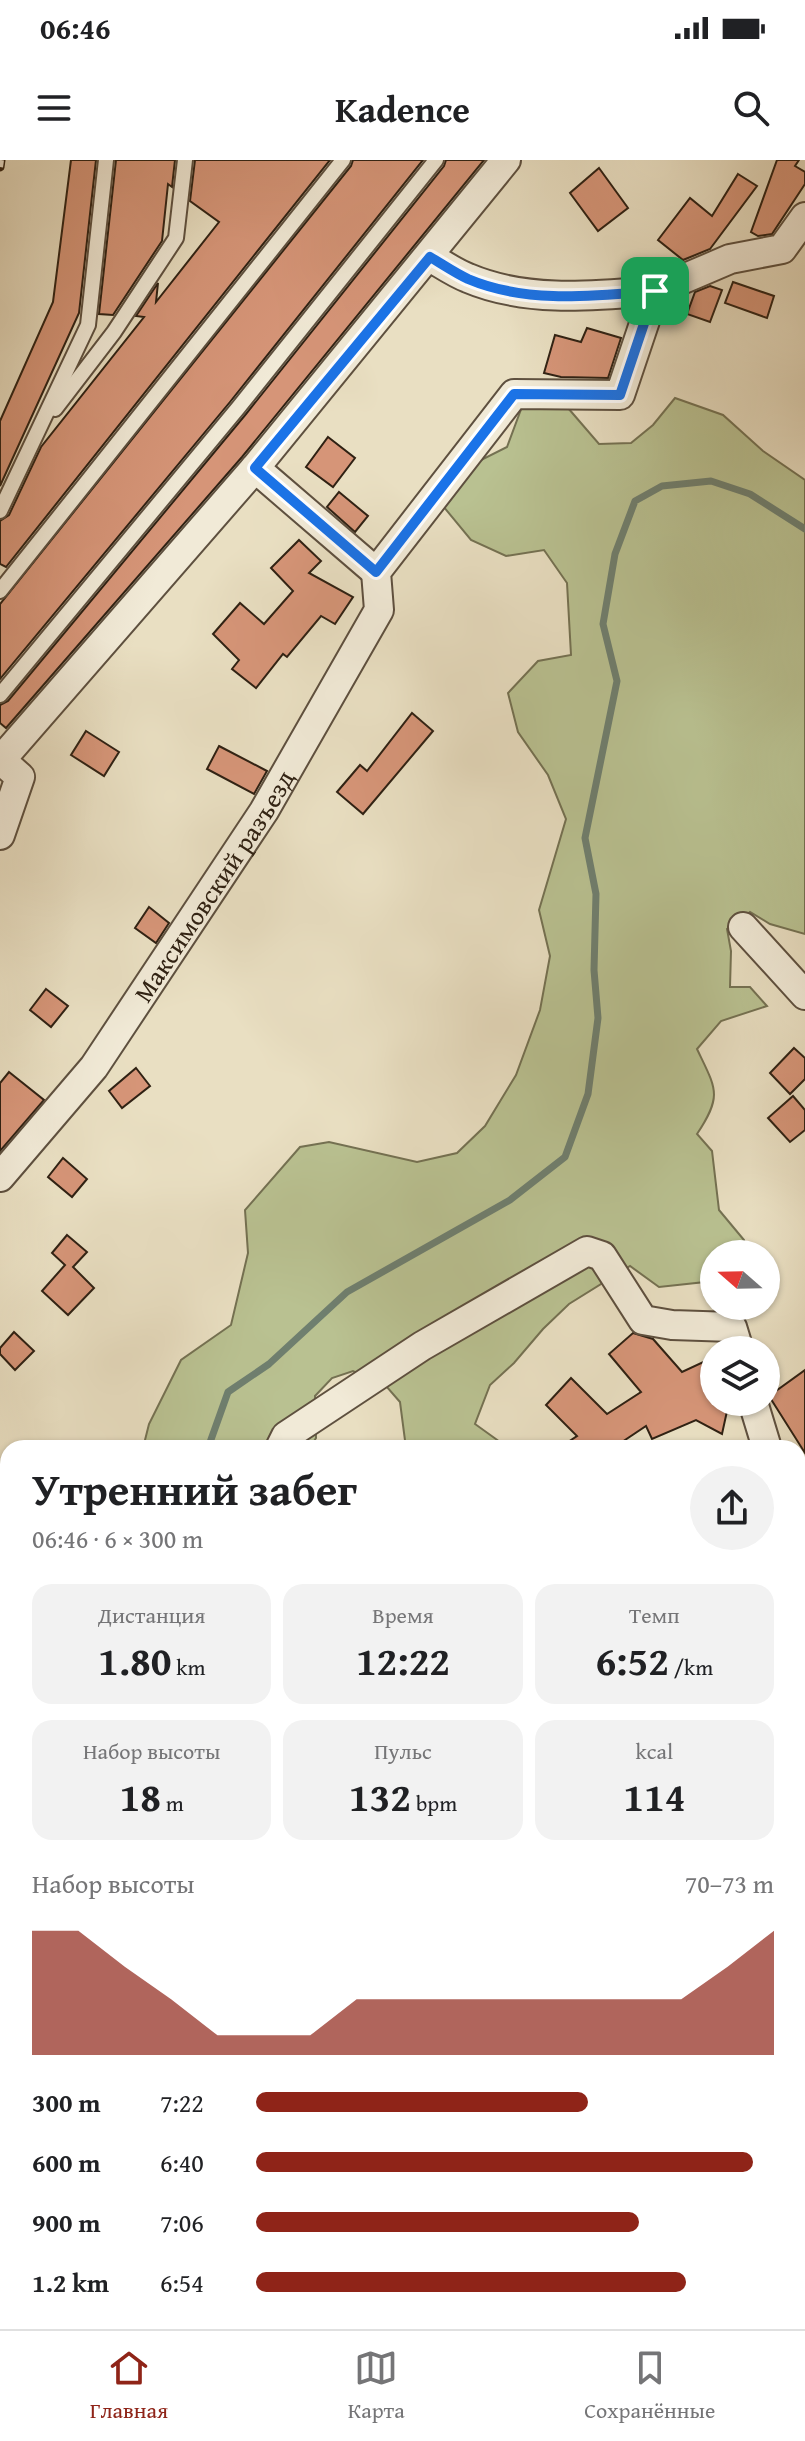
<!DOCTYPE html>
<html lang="ru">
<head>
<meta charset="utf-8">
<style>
  body { margin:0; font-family:"Gentium Book Plus",serif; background:#f2f2f2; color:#202124; height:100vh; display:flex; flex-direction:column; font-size:30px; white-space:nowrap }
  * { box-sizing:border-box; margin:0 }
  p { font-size:26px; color:#757577 }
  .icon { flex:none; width:44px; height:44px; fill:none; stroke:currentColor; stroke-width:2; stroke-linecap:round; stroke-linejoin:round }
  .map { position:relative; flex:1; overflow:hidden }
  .panel { position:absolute; left:0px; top:1280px; width:806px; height:890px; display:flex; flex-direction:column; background:#fff; border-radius:24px 24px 0 0; box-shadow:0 2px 6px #0004 }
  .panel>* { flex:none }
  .needle { width:52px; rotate:290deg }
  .fabs { position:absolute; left:700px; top:1080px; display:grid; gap:16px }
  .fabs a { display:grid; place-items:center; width:80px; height:80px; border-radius:50%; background:#fff; box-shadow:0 2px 6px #0004; font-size:40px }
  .pin { position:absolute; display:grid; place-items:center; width:68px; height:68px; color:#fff; margin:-34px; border-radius:16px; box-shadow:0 4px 12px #0006 }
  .round { display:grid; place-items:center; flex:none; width:84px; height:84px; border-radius:42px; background:#f2f2f2 }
  .head { display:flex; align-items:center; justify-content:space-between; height:136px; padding:0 32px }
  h1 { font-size:44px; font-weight:700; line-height:60px }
  .metrics { display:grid; grid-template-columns:repeat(3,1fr); gap:12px; height:136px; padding:8px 32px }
  .metrics div { display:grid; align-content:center; border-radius:20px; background:#f2f2f2; text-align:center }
  .metrics b { font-size:40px; font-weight:700 }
  .metrics small { font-size:22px; font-weight:400 }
  .metrics p { font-size:22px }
  .chart { height:224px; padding:16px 32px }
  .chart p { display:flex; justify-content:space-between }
  .chart svg { width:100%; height:144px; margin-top:8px; fill:#8f2418; opacity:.7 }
  ul { padding:0 32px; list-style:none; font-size:26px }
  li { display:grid; grid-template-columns:128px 96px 1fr; align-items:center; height:60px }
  li i { height:20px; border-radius:10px; background:#8f2418 }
  .status { display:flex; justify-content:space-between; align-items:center; height:56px; padding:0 40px; background:#fff; direction:ltr }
  .status svg { height:22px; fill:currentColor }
  header { display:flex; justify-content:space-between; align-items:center; height:104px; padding:0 32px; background:#fff; font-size:36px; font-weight:700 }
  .menu { display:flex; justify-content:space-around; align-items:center; height:112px; border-top:2px solid #e0e0e0; background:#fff; font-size:22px; color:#757577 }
  .menu a { display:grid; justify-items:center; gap:4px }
  .menu .active { color:#8f2418 }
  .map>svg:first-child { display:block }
</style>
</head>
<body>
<div class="status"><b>06:46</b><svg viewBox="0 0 49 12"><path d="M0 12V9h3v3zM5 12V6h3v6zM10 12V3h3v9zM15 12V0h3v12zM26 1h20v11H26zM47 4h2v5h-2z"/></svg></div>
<header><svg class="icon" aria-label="menu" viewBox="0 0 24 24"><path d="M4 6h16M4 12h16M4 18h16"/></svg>Kadence<svg class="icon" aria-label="search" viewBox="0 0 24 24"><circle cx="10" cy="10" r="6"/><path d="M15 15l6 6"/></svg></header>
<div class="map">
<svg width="805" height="2169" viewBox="0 0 805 2169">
  <rect width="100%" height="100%" fill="#e9dfc2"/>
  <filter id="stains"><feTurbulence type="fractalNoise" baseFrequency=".0025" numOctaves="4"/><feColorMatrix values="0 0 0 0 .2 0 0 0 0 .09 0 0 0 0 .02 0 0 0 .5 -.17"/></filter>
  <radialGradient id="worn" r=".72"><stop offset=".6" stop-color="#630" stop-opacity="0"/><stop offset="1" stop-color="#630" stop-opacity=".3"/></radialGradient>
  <!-- green -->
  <g fill="#b9c191" stroke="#747152" stroke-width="2">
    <path d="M526 236 568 248 599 284 631 283 653 265 675 238 723 255 763 291 805 320V774L770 764 750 752 727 769 731 791 730 827H750L767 846 721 861 697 889C716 929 723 935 697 974L712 991 719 1050 744 1080 747 1094H714V1121L659 1127 630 1106 569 1144 543 1169 514 1203 490 1225 475 1264 500 1282V1288H406L400 1242 387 1227 353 1211 332 1218 315 1236 316 1278 310 1288H143L149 1264 181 1200 231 1165 248 1093 245 1050 300 987 329 982 417 1002 457 993 485 966 516 915 540 850 550 796 539 750 566 659 548 615 518 572 508 533 538 501 571 495 567 423 544 390 506 396 471 380 443 346 479 301 507 287Z"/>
    <polygon points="8,1487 8,1897 0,1907 0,1490"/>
  </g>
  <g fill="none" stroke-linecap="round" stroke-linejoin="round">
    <!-- stream -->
    <g stroke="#6f7f6f" stroke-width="7">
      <polyline points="208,1288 228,1232 269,1204 347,1132 510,1040 565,997 588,934 598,858 594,810 596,734 585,678 617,521 603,464 615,394 635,341 662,326 711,321 750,334 805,369"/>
      <polyline points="0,1551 8,1543"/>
    </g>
  </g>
  <!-- building -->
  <g fill="#d69578" stroke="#2f2113" stroke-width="2">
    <polygon points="71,0 96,0 79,153 0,326 0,261 53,142"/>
    <polygon points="116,0 175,0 172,27 168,24 162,81 113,155 99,154"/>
    <polygon points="195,0 330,0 6,407 0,404 0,361 9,355 41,287 144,157 136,156 158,123 156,142 219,62 190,41"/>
    <polygon points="353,0 423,0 230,242 0,519 0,444 351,6"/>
    <polygon points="446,0 484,0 242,297 6,568 0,563 0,545 8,541 246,254 444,6"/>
    <polygon points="777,0 799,0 795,6 805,12 805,24 772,74 758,76 751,72"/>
    <polygon points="599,8 628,48 598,71 570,33"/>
    <polygon points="738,14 757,26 710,89 683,100 658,80 690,38 712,56"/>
    <polygon points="733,122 774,136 767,158 725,143"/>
    <polygon points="710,126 722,130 710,162 687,154 695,132"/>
    <polygon points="587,168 621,178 608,218 561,217 544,213 555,175 581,182"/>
    <polygon points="328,277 355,298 333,327 306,307"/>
    <polygon points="339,332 368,356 355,372 327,347"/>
    <polygon points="299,380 321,401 309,413 353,437 335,464 321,456 287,497 283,494 256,528 232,509 239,500 213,474 240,443 264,464 293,431 271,408"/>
    <polygon points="412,553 433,571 363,654 337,632 360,605 367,611"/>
    <polygon points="86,571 119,592 104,616 71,595"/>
    <polygon points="219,586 267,611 254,634 207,609"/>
    <polygon points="149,747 169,763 156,783 135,768"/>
    <polygon points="46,829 68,846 51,867 30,850"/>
    <polygon points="794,888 805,898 805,919 790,934 770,913"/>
    <polygon points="136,908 150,926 122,948 109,931"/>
    <polygon points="9,912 44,940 0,991 0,923"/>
    <polygon points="793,936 805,950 805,970 790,982 768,958"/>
    <polygon points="63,998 87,1019 72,1037 48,1017"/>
    <polygon points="67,1075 87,1092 73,1107 94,1128 68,1155 42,1131 65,1105 52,1093"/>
    <polygon points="14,1172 34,1191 15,1210 0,1194 0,1188"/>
    <polygon points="633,1173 653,1179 682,1212 714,1197 714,1242 729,1242 722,1274 696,1260 652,1279 646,1266 613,1288 559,1288 577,1276 546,1245 571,1218 607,1254 641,1232 609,1194"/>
    <polygon points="805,1210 805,1293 769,1236"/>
  </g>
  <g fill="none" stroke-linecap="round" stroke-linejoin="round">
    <defs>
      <g id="lane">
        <polyline points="55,249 114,172 176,78 185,0"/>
        <polyline points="0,351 88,165 106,0"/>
        <polyline points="0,431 343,0"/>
        <polyline points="0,535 238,248 436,0"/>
        <polyline points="564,2162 564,2169"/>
      </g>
      <g id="street">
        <path d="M430 97C442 104 455 113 468 118 527 143 593 136 655 131"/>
        <polyline points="255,308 376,412"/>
        <polyline points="0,601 255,308 506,0"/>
        <polyline points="0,675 20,617 1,600"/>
        <polyline points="743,767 805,835"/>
        <path id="s1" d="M0 1017 94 907 264 651 379 450 376 412 514 234 620 235 655 131 730 99 782 89 805 57"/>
        <polyline points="753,1242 767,1288"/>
        <polyline points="280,1288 286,1276 422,1186 587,1091 602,1096 643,1160 672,1165 732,1167 739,1190"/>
        <polyline points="798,1411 799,1416 805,1417"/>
        <polyline points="798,1740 805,1738"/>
        <polyline points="0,1969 8,1971"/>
        <polyline points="0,2077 8,2070"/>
        <polyline points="798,2135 805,2131"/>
        <polyline points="743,2169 754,2162"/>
      </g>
    </defs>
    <!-- lane casing -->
    <use href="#lane" stroke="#5e503f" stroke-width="18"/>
    <!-- street casing -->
    <use href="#street" stroke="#5e503f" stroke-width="32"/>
    <!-- lane -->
    <use href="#lane" stroke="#f1ead7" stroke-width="14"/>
    <!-- street -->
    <use href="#street" stroke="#f1ead7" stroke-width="28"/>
    <defs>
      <g id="rail">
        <polyline points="0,7 1,0"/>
        <polyline points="798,2142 805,2137"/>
        <polyline points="753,2169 765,2162"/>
      </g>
    </defs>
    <!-- rail casing -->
    <use href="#rail" stroke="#2f2113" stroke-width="9"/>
    <!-- rail -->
    <use href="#rail" stroke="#f1ead7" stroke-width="6" stroke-dasharray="18" stroke-linecap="butt"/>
  </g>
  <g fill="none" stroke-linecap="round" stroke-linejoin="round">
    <defs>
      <path id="route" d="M430 97C442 104 455 113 468 119 527 144 593 136 655 131L620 235 514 234 376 412 255 308Z"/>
    </defs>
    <!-- route casing -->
    <use href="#route" stroke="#fff" stroke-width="16"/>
    <!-- route -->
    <use href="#route" stroke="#1a73e8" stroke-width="10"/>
  </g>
  <g text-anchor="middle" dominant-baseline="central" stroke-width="7" stroke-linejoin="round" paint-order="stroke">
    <!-- street labels -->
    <g font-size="26" fill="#2f2113" stroke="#f1ead7">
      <text stroke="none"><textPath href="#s1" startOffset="362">Максимовский разъезд</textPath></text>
    </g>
  </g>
  <rect width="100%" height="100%" filter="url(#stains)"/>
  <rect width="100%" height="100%" fill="url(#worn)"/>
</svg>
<div class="fabs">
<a><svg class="needle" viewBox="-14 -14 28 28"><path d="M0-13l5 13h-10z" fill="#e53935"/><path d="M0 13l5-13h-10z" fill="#757577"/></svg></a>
<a><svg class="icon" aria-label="layers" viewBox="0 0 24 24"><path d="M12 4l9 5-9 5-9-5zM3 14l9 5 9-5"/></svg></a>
</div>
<div class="pin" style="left:655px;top:131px;background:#1e9e55"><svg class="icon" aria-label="arrive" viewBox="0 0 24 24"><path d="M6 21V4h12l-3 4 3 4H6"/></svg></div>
<section class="panel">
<div class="head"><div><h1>Утренний забег</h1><p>06:46 · 6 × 300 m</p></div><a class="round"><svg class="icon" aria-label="share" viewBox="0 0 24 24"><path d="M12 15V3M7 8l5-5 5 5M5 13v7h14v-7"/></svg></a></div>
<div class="metrics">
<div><p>Дистанция</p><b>1.80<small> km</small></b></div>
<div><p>Время</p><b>12:22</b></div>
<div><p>Темп</p><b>6:52<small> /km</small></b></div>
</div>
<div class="metrics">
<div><p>Набор высоты</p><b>18<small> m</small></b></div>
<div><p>Пульс</p><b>132<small> bpm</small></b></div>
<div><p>kcal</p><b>114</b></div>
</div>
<div class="chart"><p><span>Набор высоты</span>70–73 m</p>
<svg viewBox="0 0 160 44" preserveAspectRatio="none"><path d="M0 44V6L10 6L20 17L30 27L40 38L50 38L60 38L70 27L80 27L90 27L100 27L110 27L120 27L130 27L140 27L150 17L160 6V44z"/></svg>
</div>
<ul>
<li><b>300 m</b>7:22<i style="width:64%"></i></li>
<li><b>600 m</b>6:40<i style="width:96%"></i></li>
<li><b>900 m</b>7:06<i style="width:74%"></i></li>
<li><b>1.2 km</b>6:54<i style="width:83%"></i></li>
</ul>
</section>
</div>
<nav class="menu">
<a class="active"><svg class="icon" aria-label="home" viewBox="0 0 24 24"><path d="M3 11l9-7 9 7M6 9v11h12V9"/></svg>Главная</a>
<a><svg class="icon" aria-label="map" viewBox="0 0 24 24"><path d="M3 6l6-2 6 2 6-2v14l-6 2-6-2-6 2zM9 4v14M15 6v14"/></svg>Карта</a>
<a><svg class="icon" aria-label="saved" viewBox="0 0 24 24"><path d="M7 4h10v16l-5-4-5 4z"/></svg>Сохранённые</a>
</nav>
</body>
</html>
